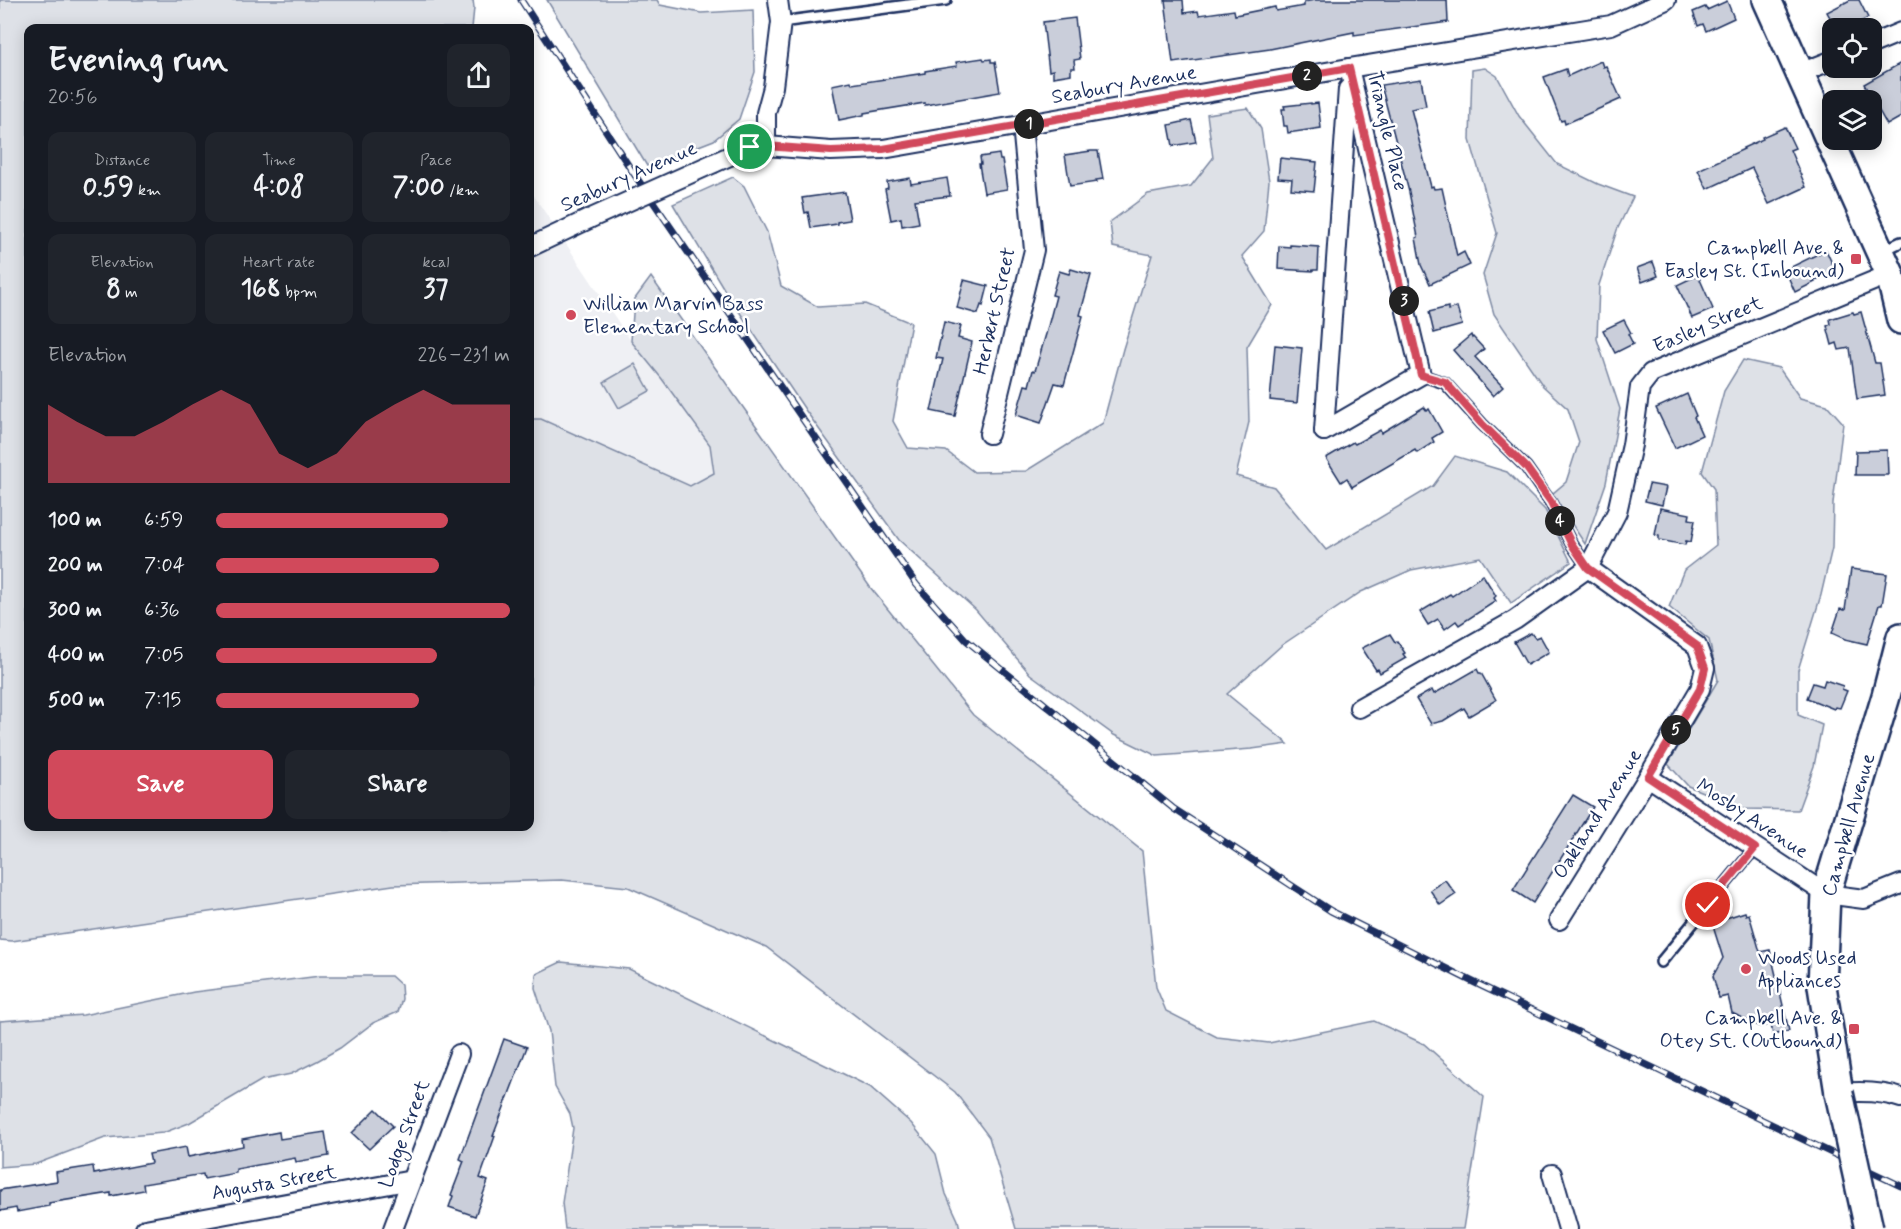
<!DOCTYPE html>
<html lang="en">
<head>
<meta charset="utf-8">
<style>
  body { margin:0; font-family:Mynerve,sans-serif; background:#20242c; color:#f1f3f6; height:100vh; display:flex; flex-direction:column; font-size:22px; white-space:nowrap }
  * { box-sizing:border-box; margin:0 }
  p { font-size:20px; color:#9ea1a6 }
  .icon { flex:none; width:33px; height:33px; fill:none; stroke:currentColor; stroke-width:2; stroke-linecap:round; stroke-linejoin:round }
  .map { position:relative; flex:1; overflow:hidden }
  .sheet { position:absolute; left:24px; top:24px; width:510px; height:807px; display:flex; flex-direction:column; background:#171b24; border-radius:12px; box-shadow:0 3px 15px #0003 }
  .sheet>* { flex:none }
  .tools { position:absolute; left:1822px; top:18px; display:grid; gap:12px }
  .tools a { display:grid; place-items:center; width:60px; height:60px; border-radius:12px; background:#171b24; box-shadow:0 3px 15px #0003; font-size:30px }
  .pin { position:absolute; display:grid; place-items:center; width:51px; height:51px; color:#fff; margin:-26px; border:3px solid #fff; border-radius:50%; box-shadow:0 2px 6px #0007 }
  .km { position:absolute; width:30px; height:30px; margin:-15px; border-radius:50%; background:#222; color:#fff; font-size:16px; line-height:30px; text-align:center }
  .round { display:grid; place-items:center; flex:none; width:63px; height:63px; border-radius:12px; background:#20242c }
  .headline { display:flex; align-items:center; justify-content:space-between; height:102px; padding:0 24px }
  h1 { font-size:33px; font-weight:700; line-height:45px }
  .stats { display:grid; grid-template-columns:repeat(3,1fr); gap:9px; height:102px; padding:6px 24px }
  .stats div { display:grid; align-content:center; border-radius:12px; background:#20242c; text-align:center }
  .stats b { font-size:26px; font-weight:700 }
  .stats small { font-size:16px; font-weight:400 }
  .stats p { font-size:16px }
  .chart { height:168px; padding:12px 24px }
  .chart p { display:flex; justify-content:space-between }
  .chart svg { width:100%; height:108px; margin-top:6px; fill:#d1495b; opacity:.7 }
  .button { display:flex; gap:12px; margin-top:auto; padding:12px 24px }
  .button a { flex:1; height:69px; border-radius:12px; background:#d1495b; color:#fff; font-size:24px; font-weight:700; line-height:69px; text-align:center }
  .button a+a { background:#20242c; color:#f1f3f6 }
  ul { padding:0 24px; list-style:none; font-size:20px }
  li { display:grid; grid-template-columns:96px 72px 1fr; align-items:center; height:45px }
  li i { height:15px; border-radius:8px; background:#d1495b }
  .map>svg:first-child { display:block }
</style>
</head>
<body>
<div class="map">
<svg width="1901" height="1229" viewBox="0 0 1901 1229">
  <rect width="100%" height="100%" fill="#fff"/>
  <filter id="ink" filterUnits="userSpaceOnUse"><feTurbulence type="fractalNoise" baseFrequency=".0167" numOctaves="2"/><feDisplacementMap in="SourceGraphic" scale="12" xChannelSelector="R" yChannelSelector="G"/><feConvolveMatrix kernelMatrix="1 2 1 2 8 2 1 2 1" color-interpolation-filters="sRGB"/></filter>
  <g filter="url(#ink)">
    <!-- built -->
    <polygon fill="#eff0f4" points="530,190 631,341 662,379 710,445 714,473 690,486 541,419 530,419"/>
    <!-- green -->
    <g fill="#dee1e7" stroke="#7c88a2" stroke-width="1.5">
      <polygon points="0,0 473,0 474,8 472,28 28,28 28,826 530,826 530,419 541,419 690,486 714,473 710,445 662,379 631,341 634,300 651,277 870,587 973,715 1142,851 1156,987 1166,1011 1217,1037 1269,1043 1374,1021 1424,1044 1484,1097 1463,1229 1016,1229 989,1137 955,1092 766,947 628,887 562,880 393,885 12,941 0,940"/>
      <polygon points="547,0 657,0 660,5 701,13 753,10 755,72 739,119 714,140 647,166"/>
      <polygon points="1485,68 1497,76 1519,116 1557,164 1598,184 1633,197 1617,230 1599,285 1597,339 1620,409 1606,483 1585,544 1552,494 1566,482 1579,442 1568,409 1543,386 1494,314 1483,275 1497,233 1470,140 1472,70"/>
      <polygon points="1248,108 1261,129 1269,181 1264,231 1242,256 1272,305 1247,347 1249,422 1236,476 1274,487 1326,550 1433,486 1455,456 1507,472 1545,510 1571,562 1511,603 1480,557 1411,570 1361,592 1282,645 1227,694 1288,744 1252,749 1157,756 1114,735 1030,674 976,610 899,540 806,411 724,289 673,204 733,177 744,186 767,232 781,286 818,307 865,304 911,323 893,421 908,448 946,451 974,472 1026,471 1103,423 1123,349 1152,255 1113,247 1110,222 1148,194 1191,186 1213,158 1207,114"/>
      <polygon points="1743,360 1779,368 1800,398 1827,405 1843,423 1833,503 1832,548 1821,595 1798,670 1798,715 1822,725 1814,766 1798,810 1744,809 1688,786 1668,764 1718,680 1709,640 1669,607 1684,570 1716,545 1714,489 1702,472 1724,391"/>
      <polygon points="635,364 650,391 619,408 604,382"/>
      <polygon points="561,962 629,969 870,1087 911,1123 936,1154 946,1194 958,1220 960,1229 565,1229 562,1203 573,1128 570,1114 555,1087 549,1031 535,988 536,974"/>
      <polygon points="320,976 391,976 401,985 402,999 398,1012 373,1023 340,1048 317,1061 291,1074 262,1080 189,1123 163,1133 105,1138 36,1164 0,1167 0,1021 83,1015 194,992"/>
    </g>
    <!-- building -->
    <g fill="#caceda" stroke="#1b2f5e" stroke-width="1.5">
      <polygon points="1165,0 1183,0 1184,13 1198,11 1199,15 1234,10 1235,15 1275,7 1276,11 1304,6 1304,2 1314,0 1447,0 1448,22 1354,35 1354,32 1270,49 1173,63"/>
      <polygon points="1850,0 1859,0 1868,18 1848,28 1836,28 1827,12"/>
      <polygon points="1727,1 1734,18 1706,31 1703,24 1698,26 1693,12 1705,7 1707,10"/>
      <polygon points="1075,18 1080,59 1074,60 1075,68 1071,68 1071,74 1053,77 1053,70 1049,71 1043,22"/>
      <polygon points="983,58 984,60 991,59 991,62 995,62 1000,92 925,105 925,103 864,113 864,115 839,120 832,85 851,81 852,84 925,73 925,71 957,66 956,62"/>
      <polygon points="1601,61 1603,67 1606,66 1621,99 1565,124 1564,120 1561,121 1544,77 1566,69 1568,76"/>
      <polygon points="1901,63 1901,117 1887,125 1864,84"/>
      <polygon points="1421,79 1426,106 1411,109 1431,187 1433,186 1434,189 1442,188 1457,256 1464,252 1470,265 1430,284 1421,265 1416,238 1418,237 1409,192 1381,85"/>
      <polygon points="1311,103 1311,104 1318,103 1321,128 1288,133 1287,126 1284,126 1282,109 1285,109 1284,106"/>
      <polygon points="1191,120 1196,142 1173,146 1169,125"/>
      <polygon points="1785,127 1795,148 1790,150 1806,187 1769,204 1752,168 1707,189 1698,170 1744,149 1743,148 1763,139 1762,137"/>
      <polygon points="1091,151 1098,151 1103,179 1096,180 1097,182 1070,186 1065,155"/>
      <polygon points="999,154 1000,160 1002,160 1007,189 984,193 979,164 981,164 980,157"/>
      <polygon points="1280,158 1317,162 1314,191 1291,189 1292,179 1278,178"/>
      <polygon points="910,178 911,184 947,178 950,196 915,200 919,223 902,226 901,218 891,220 885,189 888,188 887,182"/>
      <polygon points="845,192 850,220 837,222 837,224 811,228 808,212 805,213 802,198"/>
      <polygon points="1290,245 1319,247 1318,270 1313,270 1313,271 1278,269 1279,246 1290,247"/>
      <polygon points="1826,250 1835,270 1814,281 1815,282 1795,292 1785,270"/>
      <polygon points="1653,262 1658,276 1642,282 1637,268"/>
      <polygon points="1071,269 1091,275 1080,315 1083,316 1064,385 1055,383 1041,423 1016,415 1025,385 1029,386 1033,370 1035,371 1046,334 1056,296 1052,295 1059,271 1069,274"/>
      <polygon points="1698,275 1713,309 1692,318 1677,285"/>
      <polygon points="964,280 988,286 983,306 981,305 978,314 957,308"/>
      <polygon points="1448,307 1448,310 1457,307 1462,325 1434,333 1429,312"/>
      <polygon points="1853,312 1854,314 1861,312 1875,363 1880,363 1885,395 1857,399 1850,348 1839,350 1837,343 1832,345 1827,326 1831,324 1830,319"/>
      <polygon points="1624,320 1631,333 1628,334 1633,344 1615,353 1603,330"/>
      <polygon points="944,322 961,326 958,338 972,342 955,416 931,411 943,359 936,358"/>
      <polygon points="1471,335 1472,338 1473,337 1484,349 1475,357 1503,387 1493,396 1453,350"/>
      <polygon points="1275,345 1302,348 1297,403 1270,400"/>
      <polygon points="1687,394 1696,416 1694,417 1702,435 1675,448 1656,408"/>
      <polygon points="1424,407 1427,411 1429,409 1442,432 1432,438 1434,442 1417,453 1415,450 1352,487 1347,478 1341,482 1326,458 1353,442 1355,444 1380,430 1381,433"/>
      <polygon points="1887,450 1888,475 1855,475 1856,451"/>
      <polygon points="1649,484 1666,487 1662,505 1645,501"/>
      <polygon points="1660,508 1690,514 1689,519 1695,520 1691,542 1686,541 1685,545 1659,540 1659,536 1655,535"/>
      <polygon points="1851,569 1887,574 1882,605 1879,605 1867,644 1845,639 1832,633 1840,609 1845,610"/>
      <polygon points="1483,575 1496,596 1494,598 1496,601 1459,625 1456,621 1445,629 1438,619 1428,625 1420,612 1450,594 1452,596"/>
      <polygon points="1531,633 1535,638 1540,636 1549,652 1527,665 1514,642"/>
      <polygon points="1390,634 1395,642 1397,641 1405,653 1403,654 1406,658 1380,673 1378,669 1376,670 1362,648"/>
      <polygon points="1477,669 1479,673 1481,673 1496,700 1469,716 1464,708 1443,721 1431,724 1416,699 1432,690 1434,694"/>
      <polygon points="1825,680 1843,686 1842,689 1847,691 1840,708 1835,707 1834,709 1807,698 1813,683 1823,686"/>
      <polygon points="1573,795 1593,807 1533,903 1513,890"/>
      <polygon points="1445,880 1456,894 1440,905 1430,890"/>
      <polygon points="1745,912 1746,915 1749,914 1760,952 1770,950 1789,1031 1773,1035 1771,1024 1761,1027 1732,1013 1728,996 1719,998 1713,976 1723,958 1711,920 1725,915 1726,918"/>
      <polygon points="504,1039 527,1047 493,1136 495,1136 480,1178 488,1181 475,1216 449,1207 453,1196 451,1195 464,1161 460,1159"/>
      <polygon points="376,1109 393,1126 369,1149 352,1133"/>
      <polygon points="279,1132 280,1139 325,1132 329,1156 296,1162 295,1158 236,1169 236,1173 204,1179 203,1174 143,1184 144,1190 111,1196 111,1193 49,1203 49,1206 17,1212 16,1208 0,1211 0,1190 57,1181 56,1172 93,1166 94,1174 151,1163 149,1154 186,1147 188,1157 243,1146 242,1139"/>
    </g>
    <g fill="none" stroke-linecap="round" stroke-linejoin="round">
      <defs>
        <g id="lane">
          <polyline points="781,22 946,0"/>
          <polyline points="1882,251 1901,242"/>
          <polyline points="1421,375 1445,383 1482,424 1526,467 1551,503 1571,543 1588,568"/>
          <polyline points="1661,962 1755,848"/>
        </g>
        <g id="street">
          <polyline points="1872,44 1901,32"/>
          <polyline points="1800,73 1833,60"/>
          <polyline points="766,146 766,113 773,87 781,22 778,0"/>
          <polyline points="714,163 750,147 766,146 831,151 883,149 1349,68 1611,25 1666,0"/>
          <polyline points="530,247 589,219"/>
          <polyline points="1324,431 1421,375 1349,68"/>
          <polyline points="1324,431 1348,89"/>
          <polyline points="989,434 1034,250 1022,125"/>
          <polyline points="1359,708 1515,620 1588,568 1617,512 1632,445 1640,387 1651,373 1890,274"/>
          <polyline points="1648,777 1826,894 1864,899 1901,884"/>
          <polyline points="1559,920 1648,777 1700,689 1705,668 1697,646 1588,568"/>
          <path d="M1839 1093C1860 1091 1881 1091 1901 1098"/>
          <polyline points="1552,1174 1568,1229"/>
          <polyline points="145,1229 412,1180"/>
          <polyline points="393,1229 459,1054"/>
        </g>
        <g id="primary">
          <polyline points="1767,0 1890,274 1901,320"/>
          <polyline points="1839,1093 1822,986 1826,894 1886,696 1901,637"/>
        </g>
      </defs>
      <!-- lane casing -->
      <use href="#lane" stroke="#1b2f5e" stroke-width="14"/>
      <!-- street casing -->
      <use href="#street" stroke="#1b2f5e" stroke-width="22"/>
      <!-- primary casing -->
      <use href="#primary" stroke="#1b2f5e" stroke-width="32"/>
      <!-- lane -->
      <use href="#lane" stroke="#fff" stroke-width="9"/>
      <!-- street -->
      <use href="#street" stroke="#fff" stroke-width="18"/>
      <!-- primary -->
      <use href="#primary" stroke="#fff" stroke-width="27"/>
      <defs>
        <polyline id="rail" points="521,0 632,171 916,584 966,640 1174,809 1331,911 1471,981 1901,1186"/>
      </defs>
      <!-- rail casing -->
      <use href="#rail" stroke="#1b2f5e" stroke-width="7"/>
      <!-- rail -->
      <use href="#rail" stroke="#fff" stroke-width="4.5" stroke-dasharray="14" stroke-linecap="butt"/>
      <defs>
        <polyline id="street-bridge" points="589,219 714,163"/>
        <polyline id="primary-bridge" points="1839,1093 1869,1229"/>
      </defs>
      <!-- street-bridge casing -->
      <use href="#street-bridge" stroke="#1b2f5e" stroke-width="22" stroke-linecap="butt"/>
      <!-- primary-bridge casing -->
      <use href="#primary-bridge" stroke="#1b2f5e" stroke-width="32" stroke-linecap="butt"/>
      <!-- street-bridge -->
      <use href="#street-bridge" stroke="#fff" stroke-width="18"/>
      <!-- primary-bridge -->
      <use href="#primary-bridge" stroke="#fff" stroke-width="27"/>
    </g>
  </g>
  <g fill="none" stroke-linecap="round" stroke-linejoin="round" filter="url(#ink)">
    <defs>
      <polyline id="route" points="750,147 766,146 831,151 883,149 1349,68 1421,375 1445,382 1482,424 1526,467 1551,502 1571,543 1588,568 1697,646 1705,668 1700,689 1648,777 1755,848 1708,905"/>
    </defs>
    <!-- route casing -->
    <use href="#route" stroke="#fff" stroke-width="12"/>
    <!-- route -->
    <use href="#route" stroke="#d1495b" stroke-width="8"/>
  </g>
  <!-- markers -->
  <g fill="#d1495b" stroke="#fff" stroke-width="2">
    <rect x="1850" y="253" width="12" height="12" rx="3"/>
    <circle cx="571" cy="315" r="6"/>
    <circle cx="1746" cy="969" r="6"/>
    <rect x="1848" y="1023" width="12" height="12" rx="3"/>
  </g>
  <g text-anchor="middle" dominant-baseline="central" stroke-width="5" stroke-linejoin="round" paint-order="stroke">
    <!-- street labels -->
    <g font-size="20" fill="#1b2f5e" stroke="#fff">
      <text transform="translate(1124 85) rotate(-10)">Seabury Avenue</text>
      <text transform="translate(1387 131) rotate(77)">Triangle Place</text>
      <text transform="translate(629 177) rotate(-24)">Seabury Avenue</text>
      <text transform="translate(995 311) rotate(-77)">Herbert Street</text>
      <text transform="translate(1708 325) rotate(-23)">Easley Street</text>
      <text transform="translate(1598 814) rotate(-58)">Oakland Avenue</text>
      <text transform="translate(1752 819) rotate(33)">Mosby Avenue</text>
      <text transform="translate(1849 825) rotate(-74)">Campbell Avenue</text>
      <text transform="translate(405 1134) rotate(-70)">Lodge Street</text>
      <text transform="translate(274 1183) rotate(-10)">Augusta Street</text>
    </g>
    <!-- poi labels -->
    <g font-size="20" fill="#1b2f5e" stroke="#fff" text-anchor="end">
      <text x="1844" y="248">Campbell Ave. &amp;<tspan x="1844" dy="23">Easley St. (Inbound)</tspan></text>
      <text x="583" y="304" text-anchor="start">William Marvin Bass<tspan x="583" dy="23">Elementary School</tspan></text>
      <text x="1758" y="958" text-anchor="start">Woods Used<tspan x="1758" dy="23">Appliances</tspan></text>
      <text x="1842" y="1018">Campbell Ave. &amp;<tspan x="1842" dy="23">Otey St. (Outbound)</tspan></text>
    </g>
  </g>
</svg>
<div class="tools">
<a><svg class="icon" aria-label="locate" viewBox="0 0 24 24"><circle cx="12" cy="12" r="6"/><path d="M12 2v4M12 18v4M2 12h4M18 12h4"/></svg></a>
<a><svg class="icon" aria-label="layers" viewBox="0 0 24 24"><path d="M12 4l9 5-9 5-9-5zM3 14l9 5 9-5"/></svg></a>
</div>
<div class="pin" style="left:750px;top:147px;background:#1e9e55"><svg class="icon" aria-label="arrive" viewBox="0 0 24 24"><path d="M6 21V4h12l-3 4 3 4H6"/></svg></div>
<div class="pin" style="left:1708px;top:905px;background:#d93025"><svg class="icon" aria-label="check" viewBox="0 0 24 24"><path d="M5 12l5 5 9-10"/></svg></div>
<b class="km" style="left:1029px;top:124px">1</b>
<b class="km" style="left:1307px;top:76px">2</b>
<b class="km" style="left:1404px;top:301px">3</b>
<b class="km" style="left:1560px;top:521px">4</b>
<b class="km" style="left:1676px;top:730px">5</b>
<section class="sheet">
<div class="headline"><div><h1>Evening run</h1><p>20:56</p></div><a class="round"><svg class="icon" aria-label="share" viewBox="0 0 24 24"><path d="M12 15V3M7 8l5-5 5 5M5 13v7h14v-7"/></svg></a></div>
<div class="stats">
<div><p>Distance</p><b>0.59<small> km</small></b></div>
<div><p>Time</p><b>4:08</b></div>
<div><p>Pace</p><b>7:00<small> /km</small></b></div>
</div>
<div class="stats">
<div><p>Elevation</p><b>8<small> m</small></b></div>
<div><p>Heart rate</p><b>168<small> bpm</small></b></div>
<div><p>kcal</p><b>37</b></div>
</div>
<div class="chart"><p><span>Elevation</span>226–231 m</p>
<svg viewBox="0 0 160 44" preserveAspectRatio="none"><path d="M0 44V12L10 19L20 25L30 25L40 19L50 12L60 6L70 12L80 32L90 38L100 32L110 19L120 12L130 6L140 12L150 12L160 12V44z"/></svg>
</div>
<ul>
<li><b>100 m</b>6:59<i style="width:79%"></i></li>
<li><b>200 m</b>7:04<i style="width:76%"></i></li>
<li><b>300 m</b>6:36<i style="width:100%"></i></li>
<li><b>400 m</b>7:05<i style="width:75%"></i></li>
<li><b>500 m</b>7:15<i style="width:69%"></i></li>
</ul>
<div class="button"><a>Save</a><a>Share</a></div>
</section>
</div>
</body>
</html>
